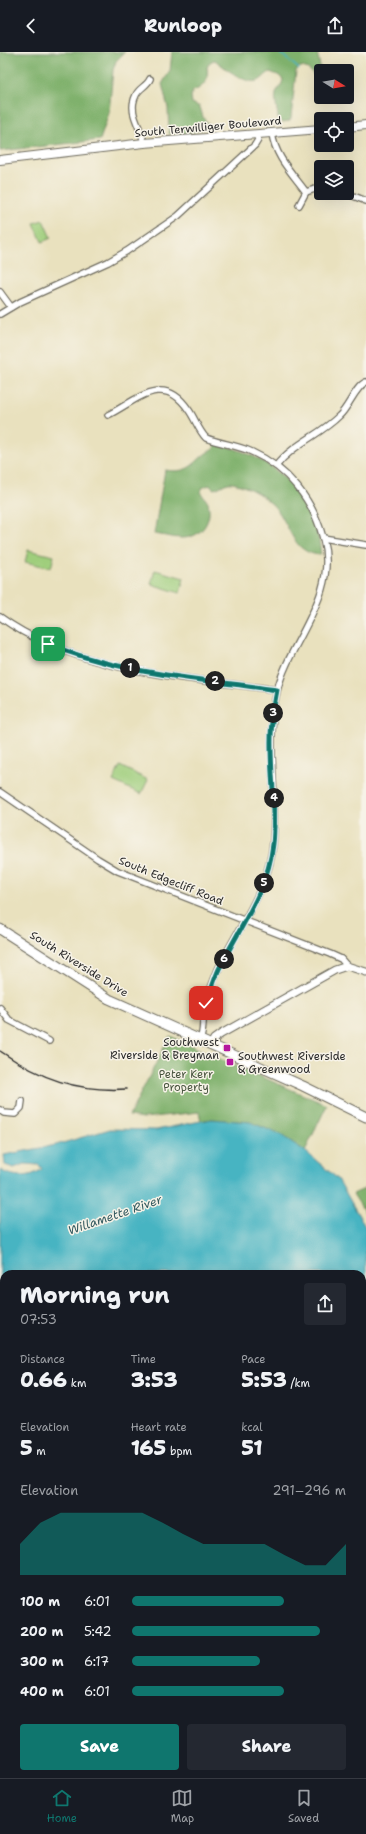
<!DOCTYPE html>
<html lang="en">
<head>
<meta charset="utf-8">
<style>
  body { margin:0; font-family:"Shantell Sans",sans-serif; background:#242831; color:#f1f3f6; height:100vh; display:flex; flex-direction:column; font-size:15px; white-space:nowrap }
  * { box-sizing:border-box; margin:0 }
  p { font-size:13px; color:#9ea1a6 }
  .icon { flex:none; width:22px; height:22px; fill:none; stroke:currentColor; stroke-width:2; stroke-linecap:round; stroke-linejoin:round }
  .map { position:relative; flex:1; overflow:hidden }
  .panel { position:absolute; left:0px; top:1218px; width:366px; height:508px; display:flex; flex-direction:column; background:#171b24; border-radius:12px 12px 0 0; box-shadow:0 4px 16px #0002 }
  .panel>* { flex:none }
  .needle { width:26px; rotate:101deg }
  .tools { position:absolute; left:314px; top:12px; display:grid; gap:8px }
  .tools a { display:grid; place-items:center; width:40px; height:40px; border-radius:4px; background:#171b24; box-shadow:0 4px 16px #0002; font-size:20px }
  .pin { position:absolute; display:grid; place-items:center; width:34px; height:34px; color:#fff; margin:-17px; border-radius:8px; box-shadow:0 2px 6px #0006 }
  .km { position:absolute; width:20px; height:20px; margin:-10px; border-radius:50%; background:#222; color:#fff; font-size:11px; line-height:20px; text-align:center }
  .round { display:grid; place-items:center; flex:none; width:42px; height:42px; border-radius:4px; background:#242831 }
  .summary { display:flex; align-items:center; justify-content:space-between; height:68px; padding:0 20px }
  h1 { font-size:22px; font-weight:800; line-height:30px }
  .metrics { display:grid; grid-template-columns:repeat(3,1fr); gap:6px; height:68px; padding:4px 20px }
  .metrics div { display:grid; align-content:center }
  .metrics b { font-size:20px; font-weight:800 }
  .metrics small { font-size:11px; font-weight:400 }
  .metrics p { font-size:11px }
  .chart { height:112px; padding:8px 20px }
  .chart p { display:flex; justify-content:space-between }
  .chart svg { width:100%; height:72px; margin-top:4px; fill:#0f766e; opacity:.7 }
  .button { display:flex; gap:8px; margin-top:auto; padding:8px 20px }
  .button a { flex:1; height:46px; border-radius:4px; background:#0f766e; color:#fff; font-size:16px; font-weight:800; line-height:46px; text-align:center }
  .button a+a { background:#242831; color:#f1f3f6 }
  ul { padding:0 20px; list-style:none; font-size:13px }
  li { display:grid; grid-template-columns:64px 48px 1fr; align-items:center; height:30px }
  li i { height:10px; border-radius:5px; background:#0f766e }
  header { display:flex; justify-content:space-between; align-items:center; height:52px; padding:0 20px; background:#171b24; font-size:18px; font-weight:800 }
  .dock { display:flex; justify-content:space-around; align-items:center; height:56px; border-top:1px solid #363941; background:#171b24; font-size:11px; color:#9ea1a6 }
  .dock a { display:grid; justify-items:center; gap:2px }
  .dock .selected { color:#0f766e }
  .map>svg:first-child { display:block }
</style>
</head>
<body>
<header><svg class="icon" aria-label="back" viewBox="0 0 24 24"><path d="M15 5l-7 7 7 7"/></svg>Runloop<svg class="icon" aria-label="share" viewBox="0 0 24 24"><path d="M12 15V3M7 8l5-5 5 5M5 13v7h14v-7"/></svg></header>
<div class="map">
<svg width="366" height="1726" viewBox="0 0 366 1726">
  <rect width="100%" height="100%" fill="#f7f3e8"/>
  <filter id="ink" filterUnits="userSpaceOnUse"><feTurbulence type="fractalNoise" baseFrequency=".025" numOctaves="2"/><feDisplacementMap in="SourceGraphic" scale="8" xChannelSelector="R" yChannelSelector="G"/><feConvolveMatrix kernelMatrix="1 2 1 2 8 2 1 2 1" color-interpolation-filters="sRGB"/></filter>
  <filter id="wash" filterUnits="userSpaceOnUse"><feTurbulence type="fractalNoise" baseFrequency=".012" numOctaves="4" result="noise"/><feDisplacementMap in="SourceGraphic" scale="16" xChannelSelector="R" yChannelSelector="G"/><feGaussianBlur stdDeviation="0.9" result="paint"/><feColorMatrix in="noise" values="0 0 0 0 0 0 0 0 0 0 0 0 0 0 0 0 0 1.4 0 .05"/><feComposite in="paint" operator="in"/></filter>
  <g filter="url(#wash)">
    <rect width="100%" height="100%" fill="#e9e1be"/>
    <!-- green -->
    <g fill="#9fce7c" stroke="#657c54">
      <polygon points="43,168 51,186 42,190 34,171"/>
      <polygon points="28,498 54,504 51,516 25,510"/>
      <polygon points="155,518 184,526 180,541 151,532"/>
      <polygon points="120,714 148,728 141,742 113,729"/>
      <polygon points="0,1376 4,1380 4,1440 0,1459"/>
      <polygon points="362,1669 366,1672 366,1726 343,1726 344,1722 362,1722"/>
    </g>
    <!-- forest -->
    <g fill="#7fb16c" stroke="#556e4c">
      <polygon points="0,0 125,0 116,9 113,18 109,61 100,88 0,99"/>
      <path d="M172 0H317L321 19V32C313 25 313 15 299 15L296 19 291 66 289 69 282 70 278 66C278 59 274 49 276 42 277 36 282 35 283 27L278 23 270 20C266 22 263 26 260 28 247 35 224 15 215 8L211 9 207 15C209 27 205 35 193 39L191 44 192 51 200 55 203 65 208 72 207 76 194 80 171 83 169 81 168 56 162 32 170 19Z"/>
      <path d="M215 392C272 402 316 443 321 503 294 502 291 477 278 459 270 448 256 439 243 434 239 433 233 430 228 431 223 432 219 436 214 437L209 433 202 436 201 441C203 444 206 447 208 451 213 469 201 486 182 486 173 486 163 483 154 482L165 418C195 423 194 405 214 397Z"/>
      <polygon points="170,984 218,1006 327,1053 305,1099 281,1083 250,1070 211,1067 201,1069 199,1060 144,1066 129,1064"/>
      <polygon points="366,1132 366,1162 353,1142 364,1137"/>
    </g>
    <!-- water -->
    <g fill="#47b4c2" stroke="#397076">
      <path d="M211 1067 250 1070 281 1083 305 1099 338 1127 366 1176V1672L362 1668V1222H4V1359H0V1118C13 1125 29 1127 42 1117L39 1113 25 1112 14 1116 5 1113 4 1103 56 1093 110 1077 156 1078Z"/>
      <polygon points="4,1447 4,1510 0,1505 0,1452"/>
    </g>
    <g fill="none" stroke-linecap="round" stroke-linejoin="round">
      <!-- stream -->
      <polyline stroke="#47b4c2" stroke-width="1.5" points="279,0 299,17"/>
    </g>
  </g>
  <g filter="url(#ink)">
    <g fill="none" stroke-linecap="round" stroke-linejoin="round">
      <defs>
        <g id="minor">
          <path d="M272 81C275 105 293 122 306 140"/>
          <path d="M144 91C141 74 127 61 136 43 139 36 147 34 150 27"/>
          <polyline points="346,141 366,149"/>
          <polyline points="299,153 306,140 321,135"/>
          <polyline points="0,240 11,255"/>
          <polyline points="0,262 20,250 108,210 127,199 178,164 255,93 258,88 257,82"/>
          <path d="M108 363C136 349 163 320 188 357 195 366 198 378 206 386 221 392 237 393 252 400 288 416 313 448 323 486 339 544 290 587 277 639 265 690 278 740 273 791 269 839 237 876 218 918 213 931 206 947 204 961 202 971 204 979 200 988"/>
          <path d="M276 414C293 392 320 383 339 364 349 355 355 335 366 330"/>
          <polyline points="323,486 366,493"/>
          <path d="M0 565C77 621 186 625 277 638"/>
          <polyline points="0,740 98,807 118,819 330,902 341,907 347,914"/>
          <polyline points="0,956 9,968 49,989"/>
          <polyline points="0,1058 4,1061 15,1062 21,1056 22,1049"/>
          <polyline points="0,1603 4,1604"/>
          <polyline points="248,1722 266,1726"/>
          <polyline points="48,1726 49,1722"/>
          <polyline points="142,1726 143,1722"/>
          <polyline points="239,1726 240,1722"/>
          <polyline points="332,1726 333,1722"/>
        </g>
        <polyline id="tertiary" points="211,993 214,987 221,982 335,918 347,914 366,920"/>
        <g id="secondary">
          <polyline points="347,75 366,73"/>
          <polyline points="0,108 144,91 321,77"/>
        </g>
        <polyline id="primary" points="0,877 109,947 303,1034 366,1065"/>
      </defs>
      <!-- minor casing -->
      <use href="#minor" stroke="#6e6b5e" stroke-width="8"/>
      <!-- tertiary casing -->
      <use href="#tertiary" stroke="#6e6b5e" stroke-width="9"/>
      <!-- secondary casing -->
      <use href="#secondary" stroke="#6e6b5e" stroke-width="10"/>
      <!-- primary casing -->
      <use href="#primary" stroke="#6e6b5e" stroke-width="11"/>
      <!-- minor -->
      <use href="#minor" stroke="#fff" stroke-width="5.5"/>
      <!-- tertiary -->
      <use href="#tertiary" stroke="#fff" stroke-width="7"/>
      <!-- secondary -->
      <use href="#secondary" stroke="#fff" stroke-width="8"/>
      <!-- primary -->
      <use href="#primary" stroke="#fff" stroke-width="9"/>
      <!-- rail -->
      <g stroke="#2b2b2b" stroke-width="1.5">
        <path d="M0 999C41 1027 77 1040 127 1037"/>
        <polyline points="0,1650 4,1652"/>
        <polyline points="120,1722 127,1726"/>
      </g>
    </g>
  </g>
  <g fill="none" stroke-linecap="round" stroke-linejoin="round" filter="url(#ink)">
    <defs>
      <path id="route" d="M48 592C120 622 201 627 277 638 274 654 271 669 271 686 270 721 277 757 273 792 268 839 239 876 219 917 214 928 211 940 206 951"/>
    </defs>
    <!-- route casing -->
    <use href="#route" stroke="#fff" stroke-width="8"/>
    <!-- route -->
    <use href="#route" stroke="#0f766e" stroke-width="5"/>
  </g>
  <!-- markers -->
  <g fill="#b5179e" stroke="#f7f3e8" stroke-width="1.5">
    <rect x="223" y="992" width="8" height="8" rx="2"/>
    <rect x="226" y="1006" width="8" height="8" rx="2"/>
  </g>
  <g text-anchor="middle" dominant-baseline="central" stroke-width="3" stroke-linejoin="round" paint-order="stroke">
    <!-- street labels -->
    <g font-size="11" fill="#2b2b2b" stroke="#f7f3e8">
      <text transform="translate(208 75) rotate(-5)">South Terwilliger Boulevard</text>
      <text transform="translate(171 829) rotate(22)">South Edgecliff Road</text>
      <text transform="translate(79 912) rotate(32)">South Riverside Drive</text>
    </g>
    <!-- poi labels -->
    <g font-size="11" fill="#2b2b2b" stroke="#f7f3e8" text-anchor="end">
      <text x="219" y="990">Southwest<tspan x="219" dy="13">Riverside &amp; Breyman</tspan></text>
      <text x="238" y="1004" text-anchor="start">Southwest Riverside<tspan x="238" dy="13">&amp; Greenwood</tspan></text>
    </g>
    <!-- park labels -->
    <g font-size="11" fill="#48543f" stroke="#f7f3e8">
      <text x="186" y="1022">Peter Kerr<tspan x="186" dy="13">Property</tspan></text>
    </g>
    <!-- water labels -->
    <g font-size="12" font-style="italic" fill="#355b60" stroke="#f7f3e8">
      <text transform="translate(115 1163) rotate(-19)">Willamette River</text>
    </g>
  </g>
</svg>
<div class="tools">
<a><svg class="needle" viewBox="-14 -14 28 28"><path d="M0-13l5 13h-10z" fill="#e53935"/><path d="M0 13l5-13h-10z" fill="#9ea1a6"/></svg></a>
<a><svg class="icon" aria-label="locate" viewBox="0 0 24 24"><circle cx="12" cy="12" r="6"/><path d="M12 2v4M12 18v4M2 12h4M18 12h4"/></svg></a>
<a><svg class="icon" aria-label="layers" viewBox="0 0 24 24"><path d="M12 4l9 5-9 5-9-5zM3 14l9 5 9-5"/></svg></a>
</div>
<div class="pin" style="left:48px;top:592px;background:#1e9e55"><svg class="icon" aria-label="arrive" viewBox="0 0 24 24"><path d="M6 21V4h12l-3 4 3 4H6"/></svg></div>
<div class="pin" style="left:206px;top:951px;background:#d93025"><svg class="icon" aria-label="check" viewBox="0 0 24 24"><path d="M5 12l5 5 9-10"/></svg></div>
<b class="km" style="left:130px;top:616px">1</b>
<b class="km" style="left:215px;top:629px">2</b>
<b class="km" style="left:273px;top:661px">3</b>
<b class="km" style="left:274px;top:746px">4</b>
<b class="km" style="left:264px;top:831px">5</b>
<b class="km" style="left:224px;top:907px">6</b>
<section class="panel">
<div class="summary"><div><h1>Morning run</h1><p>07:53</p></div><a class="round"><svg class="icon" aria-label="share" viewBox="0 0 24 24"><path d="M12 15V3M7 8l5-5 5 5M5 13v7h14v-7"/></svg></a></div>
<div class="metrics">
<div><p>Distance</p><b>0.66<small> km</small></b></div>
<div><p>Time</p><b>3:53</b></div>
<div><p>Pace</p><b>5:53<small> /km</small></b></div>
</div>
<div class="metrics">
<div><p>Elevation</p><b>5<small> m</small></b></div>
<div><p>Heart rate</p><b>165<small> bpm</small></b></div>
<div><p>kcal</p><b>51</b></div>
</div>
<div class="chart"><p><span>Elevation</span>291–296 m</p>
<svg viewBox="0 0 160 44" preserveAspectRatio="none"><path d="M0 44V25L10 12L20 6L30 6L40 6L50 6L60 6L70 12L80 19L90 25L100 25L110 25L120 25L130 32L140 38L150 38L160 25V44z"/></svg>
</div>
<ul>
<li><b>100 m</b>6:01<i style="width:71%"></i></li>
<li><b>200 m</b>5:42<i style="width:88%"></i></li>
<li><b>300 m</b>6:17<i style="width:60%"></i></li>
<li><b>400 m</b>6:01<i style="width:71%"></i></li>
</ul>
<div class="button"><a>Save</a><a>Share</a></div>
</section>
</div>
<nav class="dock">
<a class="selected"><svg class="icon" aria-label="home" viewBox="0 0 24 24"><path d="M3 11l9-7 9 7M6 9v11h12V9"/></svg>Home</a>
<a><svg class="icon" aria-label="map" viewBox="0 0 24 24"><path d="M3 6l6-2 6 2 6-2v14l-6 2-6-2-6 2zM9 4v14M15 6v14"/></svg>Map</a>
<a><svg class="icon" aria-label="saved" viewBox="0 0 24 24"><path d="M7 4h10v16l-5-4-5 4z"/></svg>Saved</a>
</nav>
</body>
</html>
